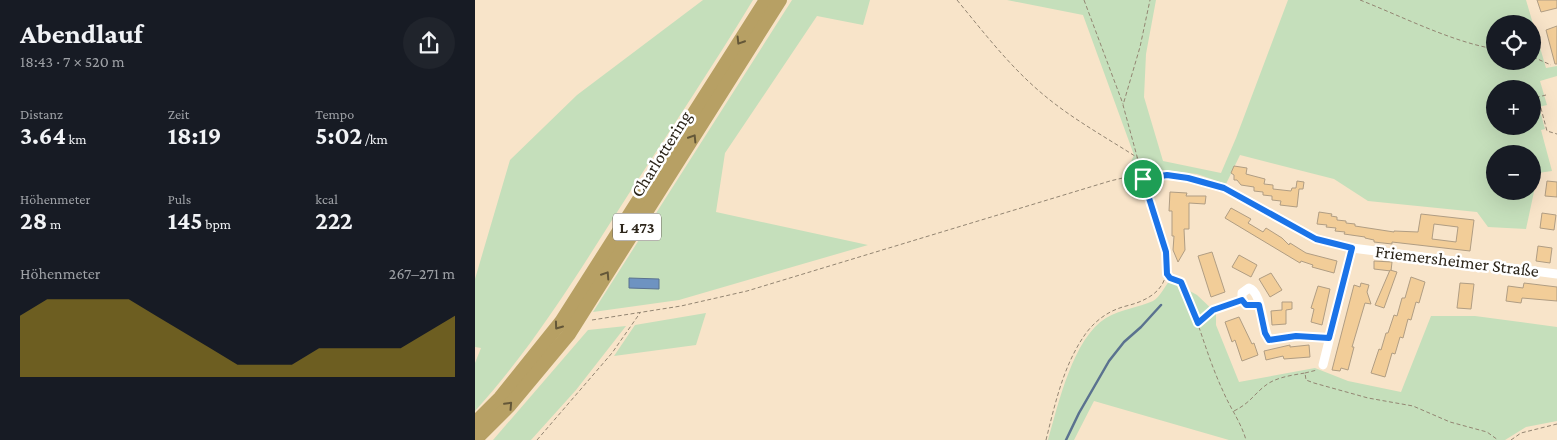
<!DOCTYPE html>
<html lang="de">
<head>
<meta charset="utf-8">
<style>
  body { margin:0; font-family:"Crimson Pro",serif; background:#20242c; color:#f1f3f6; height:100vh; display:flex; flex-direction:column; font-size:19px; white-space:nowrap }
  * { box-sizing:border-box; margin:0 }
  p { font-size:16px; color:#9ea1a6 }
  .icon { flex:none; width:28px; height:28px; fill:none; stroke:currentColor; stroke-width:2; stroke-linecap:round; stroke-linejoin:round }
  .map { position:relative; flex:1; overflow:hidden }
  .details { display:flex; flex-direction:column; background:#171b24; width:475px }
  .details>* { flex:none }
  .tools { position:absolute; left:1011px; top:15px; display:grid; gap:10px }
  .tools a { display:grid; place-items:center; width:55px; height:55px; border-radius:50%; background:#171b24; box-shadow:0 5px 20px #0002; font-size:25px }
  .pin { position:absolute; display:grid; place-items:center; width:42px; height:42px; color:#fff; margin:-21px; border:2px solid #fff; border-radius:50%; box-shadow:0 1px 5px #0007 }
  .round { display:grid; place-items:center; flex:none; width:52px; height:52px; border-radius:26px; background:#20242c }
  .head { display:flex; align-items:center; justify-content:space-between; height:85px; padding:0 20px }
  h1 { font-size:28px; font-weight:700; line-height:38px }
  .figures { display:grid; grid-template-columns:repeat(3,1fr); gap:8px; height:85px; padding:5px 20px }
  .figures div { display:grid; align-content:center }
  .figures b { font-size:25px; font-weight:700 }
  .figures small { font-size:14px; font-weight:400 }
  .figures p { font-size:14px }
  .chart { height:140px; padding:10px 20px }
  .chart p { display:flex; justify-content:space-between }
  .chart svg { width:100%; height:90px; margin-top:5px; fill:#927b21; opacity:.7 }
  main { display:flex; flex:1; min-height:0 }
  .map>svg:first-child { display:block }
</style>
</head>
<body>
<main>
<section class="details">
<div class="head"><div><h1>Abendlauf</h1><p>18:43 · 7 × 520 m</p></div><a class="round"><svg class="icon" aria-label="share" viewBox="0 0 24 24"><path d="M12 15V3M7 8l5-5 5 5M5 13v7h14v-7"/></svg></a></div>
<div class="figures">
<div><p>Distanz</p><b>3.64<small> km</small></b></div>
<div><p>Zeit</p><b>18:19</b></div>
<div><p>Tempo</p><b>5:02<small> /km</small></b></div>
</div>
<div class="figures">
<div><p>Höhenmeter</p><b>28<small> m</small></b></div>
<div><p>Puls</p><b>145<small> bpm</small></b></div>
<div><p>kcal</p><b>222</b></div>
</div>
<div class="chart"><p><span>Höhenmeter</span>267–271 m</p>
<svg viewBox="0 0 160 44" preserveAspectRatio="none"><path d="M0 44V14L10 6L20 6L30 6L40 6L50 14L60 22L70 30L80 38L90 38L100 38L110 30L120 30L130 30L140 30L150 22L160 14V44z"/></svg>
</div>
</section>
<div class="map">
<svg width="1082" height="440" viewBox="0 0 1082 440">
  <rect width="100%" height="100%" fill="#f8e4c9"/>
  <!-- green -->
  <g fill="#c5dfbb" fill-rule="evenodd">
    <path d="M228 0H278C238 66 195 130 153 195 105 270 60 345 0 411V363L6 348 0 347V279L35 160 102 95Z"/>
    <polygon points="317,0 395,0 388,25 342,16 250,153 241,212 393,245 204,300 118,312"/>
    <path d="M532 0H681L671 54 669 97 688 161 746 173 761 138 813 0H1051L1071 68 1082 66V76L1065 81 1072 105 1064 107 1070 129 1066 130 1077 171 1063 173 1051 229 1013 227 1002 212 893 201 859 179 765 155 751 184 722 174 654 166 659 155 608 15ZM1020 24H1058V61H1020ZM1020 89H1058V126H1020ZM1020 154H1058V191H1020Z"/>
    <path d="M695 280 722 295 741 313V325L764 382 840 368 873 381 926 392 956 316H1000L1082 327V421L1051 427 1030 440H754L619 401 599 440H573C583 405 598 338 631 318 646 309 663 308 678 301 685 297 690 286 695 280Z"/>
    <polygon points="231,313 221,345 139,356 160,325"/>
    <polygon points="151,326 101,390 56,440 18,440 113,330"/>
  </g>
  <!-- water -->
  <polygon fill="#6e93c1" stroke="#5a728f" points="154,278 184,279 184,289 154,288"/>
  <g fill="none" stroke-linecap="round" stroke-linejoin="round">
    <!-- stream -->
    <polyline stroke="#5a728f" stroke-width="2.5" points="591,440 604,413 634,361 649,342 666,327 686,305"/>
  </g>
  <!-- building -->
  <g fill="#f2cd98" stroke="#b09d83" fill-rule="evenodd">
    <polygon points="1062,0 1082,0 1082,8 1066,12"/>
    <polygon points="1082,26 1082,64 1080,64 1071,30"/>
    <polygon points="759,166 772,168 771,174 790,179 789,184 798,185 798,189 816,191 817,188 821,188 822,181 829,182 828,189 824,189 822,207 805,205 806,201 797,200 797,196 788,195 788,192 779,191 779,187 766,185 762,180 759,180 759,175 756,173"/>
    <polygon points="1072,181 1082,182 1082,197 1070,196"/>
    <polygon points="695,192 712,193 711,196 731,196 730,204 714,203 714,229 709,229 710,250 703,262 698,250 699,236 697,236 697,211 694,211"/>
    <polygon points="756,208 776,219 773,223 788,232 791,228 807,238 814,245 815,243 831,253 862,261 859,273 837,267 838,265 826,261 825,263 750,218"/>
    <path d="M844 212 857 214 856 216 862 217V220L871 221V223L880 224V226L919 232V231L943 232 946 214 999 220 995 251 917 242V244L899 242V240L890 238V237L869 234 870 232 860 231 861 228 851 227 852 225 842 224ZM959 224 983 227 981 242 957 239Z"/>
    <polygon points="1067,213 1081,215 1079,230 1065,228"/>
    <polygon points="1063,246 1077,248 1075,263 1061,261"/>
    <polygon points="737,252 750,292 736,297 723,256"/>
    <polygon points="764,255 782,265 776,277 757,267"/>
    <polygon points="899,261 917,262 916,271 899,269"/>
    <polygon points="915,270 922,272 909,308 900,305"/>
    <polygon points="796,273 807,290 795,297 784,279"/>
    <polygon points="936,277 950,282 944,303 941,302 936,320 933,319 928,338 925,337 920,354 917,353 910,377 896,373 904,349 906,350 911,333 913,333 919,315 922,316 927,298 930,298"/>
    <polygon points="886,283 894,285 892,292 896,304 890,303 877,347 879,347 873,370 866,368 865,371 857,370 879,285 885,287"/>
    <polygon points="985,283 999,284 996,309 982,308"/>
    <polygon points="1049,283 1082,287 1082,301 1047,298 1046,303 1031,301 1033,286 1048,288"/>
    <polygon points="843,286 855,289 847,325 836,322 839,309 836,308"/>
    <polygon points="807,302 817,302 817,309 811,310 811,324 797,325 796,311 807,310"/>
    <polygon points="764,317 777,344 779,343 783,355 767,361 760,340 757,342 750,322"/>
    <polygon points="815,345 815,347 834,345 835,357 809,359 808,356 791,360 789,351"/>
  </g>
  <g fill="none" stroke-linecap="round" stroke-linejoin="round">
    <!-- path -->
    <g stroke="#938572" stroke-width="1" stroke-dasharray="4 2.5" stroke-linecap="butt">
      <path d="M482 0C510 34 536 68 570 96 599 120 632 138 663 158"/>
      <polyline points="609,0 648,104"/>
      <path d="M885 0C926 16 977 42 1020 49"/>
      <polyline points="1058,57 1076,65"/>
      <polyline points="1071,95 1063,97 1072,131 1082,134"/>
      <polyline points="666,171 648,105 665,47 675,0"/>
      <path d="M692 274 695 278 706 282C723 317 731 355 748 391 755 408 766 422 771 440"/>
      <polyline points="117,320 206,306 272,291 635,181 656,176 661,177"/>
      <polyline points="724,322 738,310 759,302"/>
      <polyline points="830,373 842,370"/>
      <path d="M759 411C777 402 780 392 794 383 804 377 818 375 830 373L831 380 839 383 893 398 938 406 975 422 1012 432 1023 440"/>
      <polyline points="62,440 137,353 165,313"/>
      <path d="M571 440C580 404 588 367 609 336 617 324 629 314 642 309 649 306 657 305 664 302 697 289 695 265 686 236"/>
      <polyline points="1036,440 1046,433 1082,424"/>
    </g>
    <!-- service -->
    <polyline stroke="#fff" stroke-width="4.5" points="668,179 684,230"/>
    <!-- minor -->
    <g stroke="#fff" stroke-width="9">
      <polyline points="668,179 692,175 713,178 749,188 841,239 877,248 1082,274"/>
      <path d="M785 305H771L767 299V293L774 288C787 292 787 326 794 340L821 336 854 338"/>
      <polyline points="848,365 877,248"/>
    </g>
    <!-- trunk -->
    <g stroke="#b7a064" stroke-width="14">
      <polyline points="0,423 25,398 86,322 291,0"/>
      <polyline points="0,440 34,406 94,334 305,0"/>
    </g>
  </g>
  <!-- one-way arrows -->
  <defs><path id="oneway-chevron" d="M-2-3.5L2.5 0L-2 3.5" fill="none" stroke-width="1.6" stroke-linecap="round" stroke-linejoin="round" transform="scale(1.25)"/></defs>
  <g stroke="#645738">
    <use href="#oneway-chevron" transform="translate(265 41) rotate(122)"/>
    <use href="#oneway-chevron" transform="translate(218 138) rotate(-58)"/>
    <use href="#oneway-chevron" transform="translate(131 275) rotate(-57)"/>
    <use href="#oneway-chevron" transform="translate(83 326) rotate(126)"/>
    <use href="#oneway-chevron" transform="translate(34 405) rotate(-47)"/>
  </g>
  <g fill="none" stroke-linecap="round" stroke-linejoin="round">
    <defs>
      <polygon id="route" points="692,175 713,178 749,188 841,239 877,248 854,338 821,336 794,340 790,333 784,305 771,305 767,300 738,310 723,323 706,282 695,278 692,274 691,252 668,179"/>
    </defs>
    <!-- route casing -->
    <use href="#route" stroke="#fff" stroke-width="10"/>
    <!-- route -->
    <use href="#route" stroke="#1a73e8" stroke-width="6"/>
  </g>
  <g text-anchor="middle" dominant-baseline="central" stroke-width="5" stroke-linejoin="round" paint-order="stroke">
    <!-- shield labels -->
    <rect fill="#fff" stroke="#6c675f" stroke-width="1" x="138" y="213.5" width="48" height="27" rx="4"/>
    <g font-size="16" font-weight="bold" fill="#2d261b">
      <text x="162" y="227">L 473</text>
    </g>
    <!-- street labels -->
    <g font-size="18" fill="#2d261b" stroke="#fff">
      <text transform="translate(186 154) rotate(-58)">Charlottering</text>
      <text transform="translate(982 261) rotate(7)">Friemersheimer Straße</text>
    </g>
  </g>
</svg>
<div class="tools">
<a><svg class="icon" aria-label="locate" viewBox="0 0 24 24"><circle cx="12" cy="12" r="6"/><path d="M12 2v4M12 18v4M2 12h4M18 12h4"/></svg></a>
<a>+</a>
<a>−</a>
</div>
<div class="pin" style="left:668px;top:179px;background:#1e9e55"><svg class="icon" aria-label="arrive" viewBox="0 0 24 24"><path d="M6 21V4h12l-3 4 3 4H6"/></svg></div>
</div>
</main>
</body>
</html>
